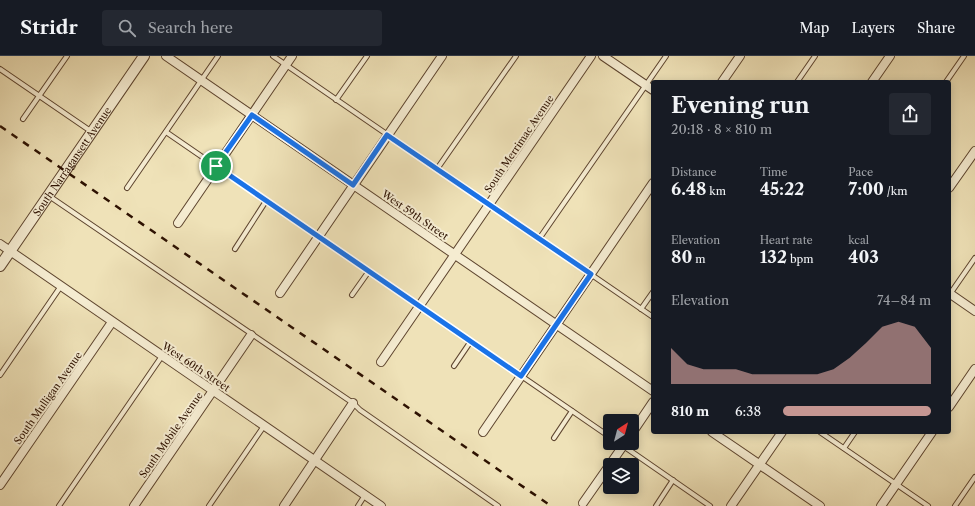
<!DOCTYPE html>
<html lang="en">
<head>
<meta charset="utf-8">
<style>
  body { margin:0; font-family:"Libre Caslon Text",serif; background:#242831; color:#f1f3f6; height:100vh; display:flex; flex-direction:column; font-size:15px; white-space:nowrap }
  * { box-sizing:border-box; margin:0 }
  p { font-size:13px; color:#9ea1a6 }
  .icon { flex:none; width:22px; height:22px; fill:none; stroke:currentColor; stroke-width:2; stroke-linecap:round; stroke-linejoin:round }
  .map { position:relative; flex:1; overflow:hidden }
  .sheet { position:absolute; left:651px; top:24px; width:300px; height:354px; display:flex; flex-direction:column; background:#171b24; border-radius:4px; box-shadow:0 2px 10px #0003 }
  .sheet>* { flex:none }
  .needle { width:26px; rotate:36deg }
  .controls { position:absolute; left:603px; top:358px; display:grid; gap:8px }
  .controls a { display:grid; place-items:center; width:36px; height:36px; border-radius:4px; background:#171b24; box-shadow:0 2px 10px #0003; font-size:20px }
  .pin { position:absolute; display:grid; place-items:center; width:34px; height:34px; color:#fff; margin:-17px; border:2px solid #fff; border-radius:50%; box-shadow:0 1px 4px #0007 }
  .round { display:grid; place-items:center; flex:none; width:42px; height:42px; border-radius:4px; background:#242831 }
  .headline { display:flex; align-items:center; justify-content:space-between; height:68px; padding:0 20px }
  h1 { font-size:22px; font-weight:700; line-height:30px }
  .stats { display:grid; grid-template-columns:repeat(3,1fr); gap:6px; height:68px; padding:4px 20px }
  .stats div { display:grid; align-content:center }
  .stats b { font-size:17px; font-weight:700 }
  .stats small { font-size:11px; font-weight:400 }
  .stats p { font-size:11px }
  .chart { height:112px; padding:8px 20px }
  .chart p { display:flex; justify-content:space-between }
  .chart svg { width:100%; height:72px; margin-top:4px; fill:#c59692; opacity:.7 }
  ul { padding:0 20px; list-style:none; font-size:13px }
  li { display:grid; grid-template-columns:64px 48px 1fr; align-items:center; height:30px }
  li i { height:10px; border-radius:5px; background:#c59692 }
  header { display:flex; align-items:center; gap:24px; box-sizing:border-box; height:56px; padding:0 20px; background:#171b24; border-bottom:1px solid #363941 }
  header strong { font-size:19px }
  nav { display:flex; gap:22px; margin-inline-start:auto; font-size:14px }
  .search { width:280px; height:36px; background:#242831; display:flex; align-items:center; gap:10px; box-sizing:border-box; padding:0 14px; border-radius:4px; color:#9ea1a6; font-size:15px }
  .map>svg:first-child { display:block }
</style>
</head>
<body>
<header>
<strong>Stridr</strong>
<div class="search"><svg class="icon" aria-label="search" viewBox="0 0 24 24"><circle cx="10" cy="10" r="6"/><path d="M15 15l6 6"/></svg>Search here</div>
<nav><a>Map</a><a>Layers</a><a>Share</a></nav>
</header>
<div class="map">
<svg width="975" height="450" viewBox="0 0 975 450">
  <rect width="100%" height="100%" fill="#efe2b8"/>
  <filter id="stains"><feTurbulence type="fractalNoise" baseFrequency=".005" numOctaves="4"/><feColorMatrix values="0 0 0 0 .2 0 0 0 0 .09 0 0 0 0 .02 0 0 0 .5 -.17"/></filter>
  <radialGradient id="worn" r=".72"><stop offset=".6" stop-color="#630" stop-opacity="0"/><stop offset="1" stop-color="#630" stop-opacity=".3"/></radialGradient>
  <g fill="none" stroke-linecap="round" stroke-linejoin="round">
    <defs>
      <g id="service">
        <polyline points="273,0 653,261"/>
        <polyline points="0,13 92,76"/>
        <polyline points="797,26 815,0"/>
        <polyline points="946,26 964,0"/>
        <polyline points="336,44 367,0"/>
        <polyline points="23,63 67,0"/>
        <polyline points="166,76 610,381"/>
        <polyline points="437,113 516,0"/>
        <polyline points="127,132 218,0"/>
        <polyline points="49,140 353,347 360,354 498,450"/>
        <polyline points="539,183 666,0"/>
        <polyline points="235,193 266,145"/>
        <polyline points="950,238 975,202"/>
        <polyline points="352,239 369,215"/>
        <polyline points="641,253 653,236"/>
        <polyline points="454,310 471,285"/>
        <polyline points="0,319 61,230"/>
        <polyline points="820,376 928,450"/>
        <polyline points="554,382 572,355"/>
        <polyline points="619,387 710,450"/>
        <polyline points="844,392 855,376"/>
        <polyline points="59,450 162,300"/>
        <polyline points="209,450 264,370"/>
        <polyline points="358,450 365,439"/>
        <polyline points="656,450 673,424"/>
        <polyline points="955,450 975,421"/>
      </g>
      <g id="minor">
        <polyline points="166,0 653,335"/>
        <polyline points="603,0 653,34"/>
        <polyline points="722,26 740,0"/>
        <polyline points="872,26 890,0"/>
        <polyline points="949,132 975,95"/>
        <polyline points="178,167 292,0"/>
        <polyline points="0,188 381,450"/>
        <polyline points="280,237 442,0"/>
        <polyline points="949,237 975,255"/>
        <polyline points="381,306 591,0"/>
        <polyline points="949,351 975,313"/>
        <polyline points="483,376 653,127"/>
        <polyline points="712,376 820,450"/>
        <polyline points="632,377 653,346"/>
        <polyline points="0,429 112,266"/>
        <polyline points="583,447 625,387"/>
        <polyline points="134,450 251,279"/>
        <polyline points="284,450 353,347"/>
        <polyline points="731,450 782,376"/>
        <polyline points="881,450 932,376"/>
      </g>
      <g id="tertiary">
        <path id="s1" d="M0 210 144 0"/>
      </g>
    </defs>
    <!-- service casing -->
    <use href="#service" stroke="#5e452f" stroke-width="6"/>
    <!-- minor casing -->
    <use href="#minor" stroke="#5e452f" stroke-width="10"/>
    <!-- tertiary casing -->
    <use href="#tertiary" stroke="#5e452f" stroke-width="12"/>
    <!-- service -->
    <use href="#service" stroke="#f5ecd1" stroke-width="4"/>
    <!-- minor -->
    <use href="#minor" stroke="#f5ecd1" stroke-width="8"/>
    <!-- tertiary -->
    <use href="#tertiary" stroke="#f5ecd1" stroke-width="10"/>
    <!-- rail -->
    <polyline stroke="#2d1101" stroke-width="2.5" stroke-dasharray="7 7" stroke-linecap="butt" points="0,70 551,450"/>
  </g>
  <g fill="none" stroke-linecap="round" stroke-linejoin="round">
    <defs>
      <polygon id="route" points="252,59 353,129 387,79 591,218 521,320 216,110"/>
    </defs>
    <!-- route casing -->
    <use href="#route" stroke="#fff" stroke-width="8"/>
    <!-- route -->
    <use href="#route" stroke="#1a73e8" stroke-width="5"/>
  </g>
  <g text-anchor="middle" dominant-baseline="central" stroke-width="4" stroke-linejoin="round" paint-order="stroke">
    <!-- street labels -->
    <g font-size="10" fill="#2d1101" stroke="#f5ecd1">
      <text transform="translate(519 88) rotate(-56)">South Merrimac Avenue</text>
      <text stroke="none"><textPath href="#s1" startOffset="127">South Narragansett Avenue</textPath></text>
      <text transform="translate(415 159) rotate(35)">West 59th Street</text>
      <text transform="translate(196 311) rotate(34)">West 60th Street</text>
      <text transform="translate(48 342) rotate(-55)">South Mulligan Avenue</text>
      <text transform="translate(171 379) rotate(-55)">South Mobile Avenue</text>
    </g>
  </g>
  <rect width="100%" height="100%" filter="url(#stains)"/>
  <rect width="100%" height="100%" fill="url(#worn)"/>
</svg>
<div class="controls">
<a><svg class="needle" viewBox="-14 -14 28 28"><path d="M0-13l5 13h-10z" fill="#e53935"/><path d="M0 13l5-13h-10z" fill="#9ea1a6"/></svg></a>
<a><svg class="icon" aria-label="layers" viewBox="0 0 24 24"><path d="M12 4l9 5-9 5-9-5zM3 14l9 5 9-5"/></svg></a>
</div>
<div class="pin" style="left:216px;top:110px;background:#1e9e55"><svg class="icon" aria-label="arrive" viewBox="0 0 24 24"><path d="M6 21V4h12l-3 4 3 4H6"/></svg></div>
<section class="sheet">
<div class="headline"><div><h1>Evening run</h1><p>20:18 · 8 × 810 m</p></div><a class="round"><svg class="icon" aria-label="share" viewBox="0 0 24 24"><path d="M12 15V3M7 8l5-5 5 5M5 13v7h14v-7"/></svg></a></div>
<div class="stats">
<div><p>Distance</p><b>6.48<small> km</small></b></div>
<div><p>Time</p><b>45:22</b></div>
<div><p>Pace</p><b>7:00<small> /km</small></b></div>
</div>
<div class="stats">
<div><p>Elevation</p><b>80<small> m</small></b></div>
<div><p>Heart rate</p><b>132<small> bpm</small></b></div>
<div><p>kcal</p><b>403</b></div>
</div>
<div class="chart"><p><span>Elevation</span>74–84 m</p>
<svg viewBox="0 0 160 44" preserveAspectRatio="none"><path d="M0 44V22L10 32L20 35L30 35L40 35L50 38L60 38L70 38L80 38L90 38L100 35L110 28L120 19L130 9L140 6L150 9L160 22V44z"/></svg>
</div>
<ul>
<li><b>810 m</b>6:38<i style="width:100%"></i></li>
</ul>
</section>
</div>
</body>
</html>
